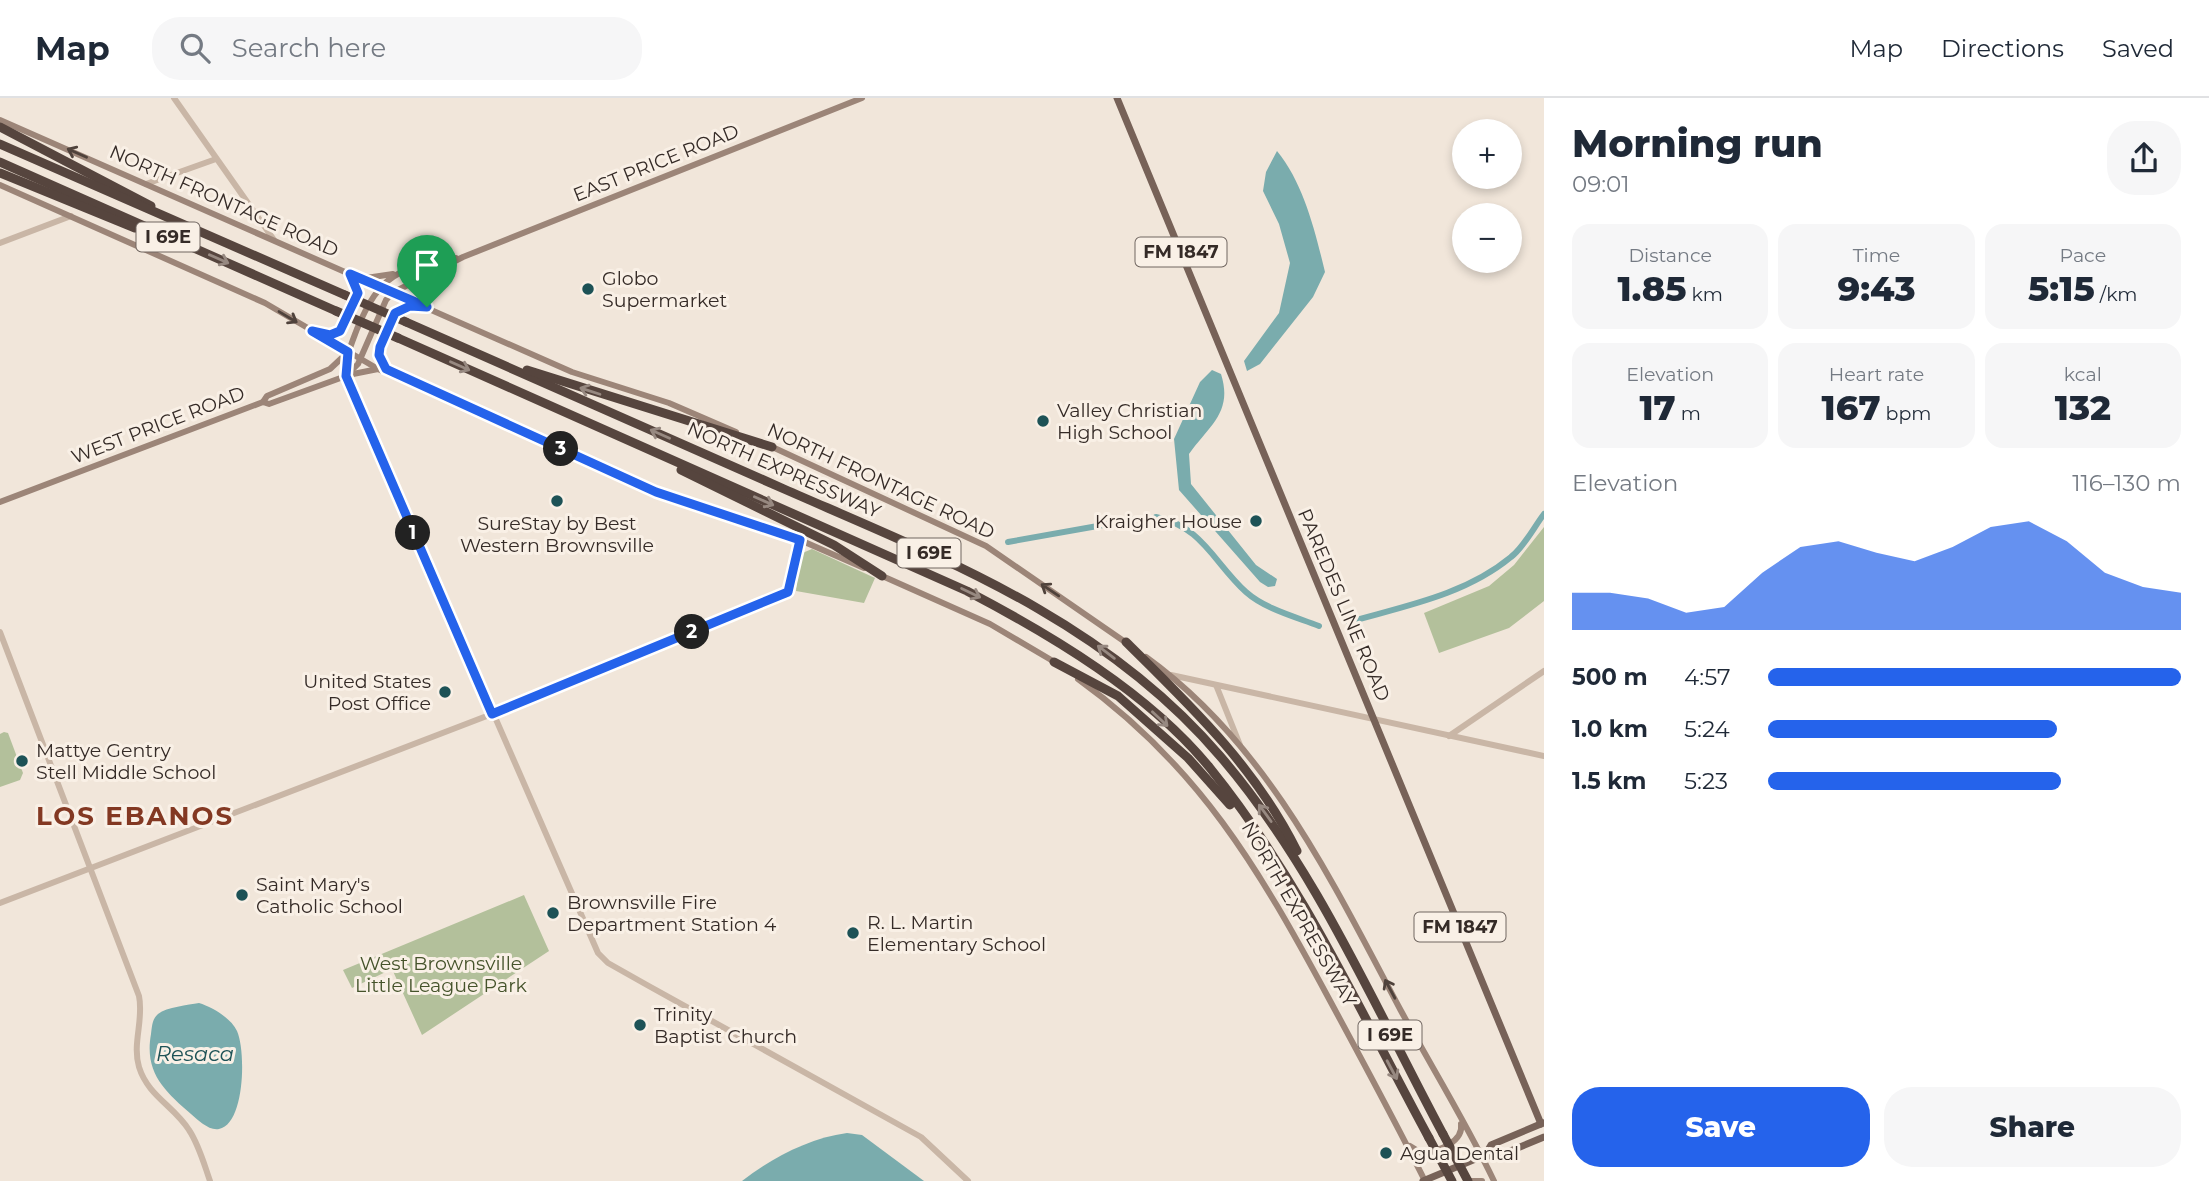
<!DOCTYPE html>
<html lang="en">
<head>
<meta charset="utf-8">
<style>
  body { margin:0; font-family:Montserrat,sans-serif; background:#f6f6f7; color:#1f2937; height:100vh; display:flex; flex-direction:column; font-size:26px; white-space:nowrap }
  * { box-sizing:border-box; margin:0 }
  p { font-size:23px; color:#747a83 }
  .icon { flex:none; width:38px; height:38px; fill:none; stroke:currentColor; stroke-width:2; stroke-linecap:round; stroke-linejoin:round }
  .map { position:relative; flex:1; overflow:hidden }
  .sheet { display:flex; flex-direction:column; background:#fff; width:665px }
  .sheet>* { flex:none }
  .buttons { position:absolute; left:1452px; top:21px; display:grid; gap:14px }
  .buttons a { display:grid; place-items:center; width:70px; height:70px; border-radius:50%; background:#fff; box-shadow:0 4px 10px #0003; font-size:35px }
  .pin { position:absolute; display:grid; place-items:center; width:60px; height:60px; color:#fff; margin:-72px -30px; border-radius:50% 50% 50% 0; rotate:-45deg; box-shadow:0 0 7px #0007 }
  .pin .icon { rotate:45deg }
  .km { position:absolute; width:35px; height:35px; margin:-18px; border-radius:50%; background:#222; color:#fff; font-size:19px; line-height:35px; text-align:center }
  .round { display:grid; place-items:center; flex:none; width:74px; height:74px; border-radius:28px; background:#f6f6f7 }
  .overview { display:flex; align-items:center; justify-content:space-between; height:119px; padding:0 28px }
  h1 { font-size:38px; font-weight:800; line-height:52px }
  .stats { display:grid; grid-template-columns:repeat(3,1fr); gap:10px; height:119px; padding:7px 28px }
  .stats div { display:grid; align-content:center; border-radius:18px; background:#f6f6f7; text-align:center }
  .stats b { font-size:35px; font-weight:800 }
  .stats small { font-size:19px; font-weight:400 }
  .stats p { font-size:19px }
  .chart { height:196px; padding:14px 28px }
  .chart p { display:flex; justify-content:space-between }
  .chart svg { width:100%; height:126px; margin-top:7px; fill:#2563eb; opacity:.7 }
  .primary-button { display:flex; gap:14px; margin-top:auto; padding:14px 28px }
  .primary-button a { flex:1; height:80px; border-radius:28px; background:#2563eb; color:#fff; font-size:28px; font-weight:800; line-height:80px; text-align:center }
  .primary-button a+a { background:#f6f6f7; color:#1f2937 }
  ul { padding:0 28px; list-style:none; font-size:23px }
  li { display:grid; grid-template-columns:112px 84px 1fr; align-items:center; height:52px }
  li i { height:18px; border-radius:9px; background:#2563eb }
  header { display:flex; align-items:center; gap:42px; box-sizing:border-box; height:98px; padding:0 35px; background:#fff; border-bottom:2px solid #e0e1e3 }
  header strong { font-size:33px }
  nav { display:flex; gap:38px; margin-inline-start:auto; font-size:24px }
  .search { width:490px; height:63px; background:#f6f6f7; display:flex; align-items:center; gap:18px; box-sizing:border-box; padding:0 24px; border-radius:28px; color:#747a83; font-size:26px }
  main { display:flex; flex:1; min-height:0 }
  .map>svg:first-child { display:block }
</style>
</head>
<body>
<header>
<strong>Map</strong>
<div class="search"><svg class="icon" aria-label="search" viewBox="0 0 24 24"><circle cx="10" cy="10" r="6"/><path d="M15 15l6 6"/></svg>Search here</div>
<nav><a>Map</a><a>Directions</a><a>Saved</a></nav>
</header>
<main>
<div class="map">
<svg width="1544" height="1083" viewBox="0 0 1544 1083">
  <rect width="100%" height="100%" fill="#f1e6da"/>
  <!-- green -->
  <g fill="#b3c09b">
    <polygon points="1544,429 1544,503 1509,530 1439,555 1424,515 1489,488 1514,467"/>
    <polygon points="812,451 875,480 864,505 796,493 800,456"/>
    <polygon points="4,634 8,635 23,675 20,682 0,689 0,636"/>
    <polygon points="524,797 549,853 422,937 392,871 352,890 343,872"/>
  </g>
  <!-- water -->
  <g fill="#7aacad">
    <path d="M1277 53C1304 86 1315 133 1325 174L1313 199 1260 266 1247 273 1244 263 1279 215 1290 165 1279 126 1263 93 1266 74Z"/>
    <path d="M1212 272 1221 276C1233 314 1210 327 1189 356L1191 386 1256 467 1277 481 1275 488 1268 489 1260 484 1179 392 1174 341 1200 284Z"/>
    <path d="M199 905C212 909 231 920 237 933 246 953 245 1026 219 1031 209 1033 198 1022 191 1016 165 993 144 975 151 936 152 929 152 921 158 916 167 909 188 907 199 905Z"/>
    <path d="M847 1035 862 1037 924 1083H742C772 1060 809 1040 847 1035Z"/>
  </g>
  <g fill="none" stroke-linecap="round" stroke-linejoin="round">
    <!-- canal -->
    <g stroke="#7aacad" stroke-width="6">
      <path d="M1156 419C1202 428 1214 465 1246 494 1265 511 1296 519 1319 528"/>
      <polyline points="1008,444 1137,421"/>
      <path d="M1349 524C1405 508 1465 497 1511 459 1524 449 1534 429 1544 416"/>
    </g>
    <!-- tertiary -->
    <g stroke="#c9b6a6" stroke-width="6">
      <polyline points="174,0 274,142"/>
      <polyline points="146,86 216,61"/>
      <polyline points="0,145 71,118"/>
      <polyline points="346,278 598,855 608,865 647,887 921,1039 968,1083"/>
      <path d="M0 534 139 898C144 922 132 945 139 969 148 998 174 1008 189 1032 199 1047 204 1066 210 1083"/>
      <polyline points="1171,577 1544,658"/>
      <polyline points="1216,587 1240,647"/>
      <polyline points="1449,638 1544,573"/>
      <polyline points="0,805 492,616 788,494 800,442"/>
    </g>
    <!-- secondary -->
    <g stroke="#9c8578" stroke-width="6">
      <polyline points="0,22 572,274 669,305 736,334"/>
      <polyline points="0,87 265,205 378,271 656,394 800,442 864,470"/>
      <polyline points="366,180 393,176"/>
      <polyline points="317,234 334,237 340,233 358,195 351,176"/>
      <polyline points="386,271 379,257 380,249 395,215 410,208 422,209"/>
      <polyline points="348,277 378,271"/>
      <path d="M346 278C345 260 351 247 357 231 380 176 398 170 456 160"/>
      <polyline points="263,304 267,298 330,271 346,256"/>
      <polyline points="768,347 986,448 1128,546"/>
      <polyline points="0,404 263,304 269,306 346,278 358,266 386,202 392,195 463,159 862,0"/>
      <polyline points="880,477 990,526 1058,566"/>
      <path d="M1146 559C1267 646 1332 783 1400 911 1431 968 1466 1024 1494 1083"/>
      <path d="M1078 581C1199 668 1259 771 1328 899 1361 960 1394 1021 1425 1083"/>
      <path d="M1410 1048 1423 1056C1438 1053 1464 1044 1461 1026"/>
      <polyline points="1469,1083 1482,1083"/>
    </g>
    <!-- primary -->
    <g stroke="#776258" stroke-width="7">
      <polyline points="1117,0 1541,1026"/>
      <polyline points="1485,1057 1496,1059 1544,1039"/>
      <polyline points="1423,1083 1485,1057 1491,1047 1543,1025"/>
    </g>
    <!-- motorway -->
    <g stroke="#56453e" stroke-width="9">
      <polyline points="0,29 151,108"/>
      <polyline points="0,46 345,197"/>
      <polyline points="0,64 336,213"/>
      <polyline points="0,75 135,130"/>
      <path d="M406 224C532 280 658 335 784 391 944 461 1103 521 1220 658 1314 767 1375 909 1443 1036"/>
      <path d="M398 240 967 493C1051 537 1149 595 1210 670 1300 781 1361 915 1429 1040"/>
      <polyline points="527,272 772,349"/>
      <polyline points="681,372 834,447 882,478"/>
      <path d="M1126 544C1192 609 1256 670 1297 753"/>
      <polyline points="1054,564 1118,598 1188,660 1230,707"/>
    </g>
    <!-- motorway-bridge -->
    <g stroke="#56453e" stroke-width="9">
      <polyline points="345,197 406,224"/>
      <polyline points="336,213 398,240"/>
      <polyline points="1443,1036 1468,1083"/>
      <polyline points="1429,1040 1452,1083"/>
    </g>
  </g>
  <!-- one-way arrows -->
  <defs><path id="oneway-shaft" d="M-6 0H5M1.5-3L5.5 0L1.5 3" fill="none" stroke-width="1.6" stroke-linecap="round" stroke-linejoin="round" transform="scale(1.75)"/></defs>
  <g stroke="#4f423b">
    <use href="#oneway-shaft" transform="translate(77 55) rotate(-156)"/>
    <use href="#oneway-shaft" transform="translate(288 219) rotate(31)"/>
    <use href="#oneway-shaft" transform="translate(1050 492) rotate(-146)"/>
    <use href="#oneway-shaft" transform="translate(1390 891) rotate(-118)"/>
  </g>
  <g stroke="#978981">
    <use href="#oneway-shaft" transform="translate(219 161) rotate(24)"/>
    <use href="#oneway-shaft" transform="translate(460 268) rotate(24)"/>
    <use href="#oneway-shaft" transform="translate(590 293) rotate(-162)"/>
    <use href="#oneway-shaft" transform="translate(660 336) rotate(-156)"/>
    <use href="#oneway-shaft" transform="translate(764 403) rotate(24)"/>
    <use href="#oneway-shaft" transform="translate(971 495) rotate(26)"/>
    <use href="#oneway-shaft" transform="translate(1106 554) rotate(-143)"/>
    <use href="#oneway-shaft" transform="translate(1160 621) rotate(43)"/>
    <use href="#oneway-shaft" transform="translate(1265 715) rotate(-126)"/>
    <use href="#oneway-shaft" transform="translate(1392 972) rotate(62)"/>
  </g>
  <g fill="none" stroke-linecap="round" stroke-linejoin="round">
    <defs>
      <polygon id="route" points="350,176 427,209 410,208 395,215 380,249 379,257 386,271 656,394 800,442 788,494 492,616 346,278 348,254 312,233 330,237 340,233 358,195"/>
    </defs>
    <!-- route casing -->
    <use href="#route" stroke="#fff" stroke-width="14"/>
    <!-- route -->
    <use href="#route" stroke="#2563eb" stroke-width="9"/>
  </g>
  <!-- markers -->
  <g fill="#1d5256" stroke="#f9f0e6" stroke-width="2.5">
    <circle cx="588" cy="191" r="7"/>
    <circle cx="1043" cy="323" r="7"/>
    <circle cx="557" cy="403" r="7"/>
    <circle cx="1256" cy="423" r="7"/>
    <circle cx="445" cy="594" r="7"/>
    <circle cx="22" cy="663" r="7"/>
    <circle cx="242" cy="797" r="7"/>
    <circle cx="553" cy="815" r="7"/>
    <circle cx="853" cy="835" r="7"/>
    <circle cx="640" cy="927" r="7"/>
    <circle cx="1386" cy="1055" r="7"/>
  </g>
  <g text-anchor="middle" dominant-baseline="central" stroke-width="6" stroke-linejoin="round" paint-order="stroke">
    <!-- shield labels -->
    <g fill="#f9f0e6" stroke="#706660" stroke-width="2">
      <rect x="136.5" y="124.5" width="63" height="29" rx="5"/>
      <rect x="1135.5" y="139.5" width="91" height="29" rx="5"/>
      <rect x="897.5" y="440.5" width="63" height="29" rx="5"/>
      <rect x="1414.5" y="814.5" width="91" height="29" rx="5"/>
      <rect x="1358.5" y="922.5" width="63" height="29" rx="5"/>
    </g>
    <g font-size="18" font-weight="bold" fill="#352b27">
      <text x="168" y="139">I 69E</text>
      <text x="1181" y="154">FM 1847</text>
      <text x="929" y="455">I 69E</text>
      <text x="1460" y="829">FM 1847</text>
      <text x="1390" y="937">I 69E</text>
    </g>
    <!-- street labels -->
    <g font-size="19" fill="#352b27" stroke="#f9f0e6">
      <text transform="translate(656 65) rotate(-22)">EAST PRICE ROAD</text>
      <text transform="translate(224 103) rotate(24)">NORTH FRONTAGE ROAD</text>
      <text transform="translate(158 327) rotate(-21)">WEST PRICE ROAD</text>
      <text transform="translate(784 372) rotate(24)">NORTH EXPRESSWAY</text>
      <text transform="translate(881 383) rotate(25)">NORTH FRONTAGE ROAD</text>
      <text transform="translate(1344 507) rotate(67)">PAREDES LINE ROAD</text>
      <text transform="translate(1299 816) rotate(60)">NORTH EXPRESSWAY</text>
    </g>
    <!-- poi labels -->
    <g font-size="19" fill="#352b27" stroke="#f9f0e6" text-anchor="start">
      <text x="602" y="180">Globo<tspan x="602" dy="22">Supermarket</tspan></text>
      <text x="1057" y="312">Valley Christian<tspan x="1057" dy="22">High School</tspan></text>
      <text x="1242" y="423" text-anchor="end">Kraigher House</text>
      <text x="557" y="425" text-anchor="middle">SureStay by Best<tspan x="557" dy="22">Western Brownsville</tspan></text>
      <text x="431" y="583" text-anchor="end">United States<tspan x="431" dy="22">Post Office</tspan></text>
      <text x="36" y="652">Mattye Gentry<tspan x="36" dy="22">Stell Middle School</tspan></text>
      <text x="256" y="786">Saint Mary's<tspan x="256" dy="22">Catholic School</tspan></text>
      <text x="567" y="804">Brownsville Fire<tspan x="567" dy="22">Department Station 4</tspan></text>
      <text x="867" y="824">R. L. Martin<tspan x="867" dy="22">Elementary School</tspan></text>
      <text x="654" y="916">Trinity<tspan x="654" dy="22">Baptist Church</tspan></text>
      <text x="1400" y="1055">Agua Dental</text>
    </g>
    <!-- park labels -->
    <g font-size="19" fill="#45532b" stroke="#f9f0e6">
      <text x="441" y="865">West Brownsville<tspan x="441" dy="22">Little League Park</tspan></text>
    </g>
    <!-- water labels -->
    <g font-size="21" font-style="italic" fill="#1d5256" stroke="#f9f0e6">
      <text x="195" y="955">Resaca</text>
    </g>
    <!-- district labels -->
    <g font-size="26" font-weight="bold" letter-spacing="2" fill="#833822" stroke="#f9f0e6">
      <text x="135" y="718">LOS EBANOS</text>
    </g>
  </g>
</svg>
<div class="buttons">
<a>+</a>
<a>−</a>
</div>
<div class="pin" style="left:427px;top:209px;background:#1e9e55"><svg class="icon" aria-label="arrive" viewBox="0 0 24 24"><path d="M6 21V4h12l-3 4 3 4H6"/></svg></div>
<b class="km" style="left:413px;top:435px">1</b>
<b class="km" style="left:692px;top:534px">2</b>
<b class="km" style="left:561px;top:351px">3</b>
</div>
<section class="sheet">
<div class="overview"><div><h1>Morning run</h1><p>09:01</p></div><a class="round"><svg class="icon" aria-label="share" viewBox="0 0 24 24"><path d="M12 15V3M7 8l5-5 5 5M5 13v7h14v-7"/></svg></a></div>
<div class="stats">
<div><p>Distance</p><b>1.85<small> km</small></b></div>
<div><p>Time</p><b>9:43</b></div>
<div><p>Pace</p><b>5:15<small> /km</small></b></div>
</div>
<div class="stats">
<div><p>Elevation</p><b>17<small> m</small></b></div>
<div><p>Heart rate</p><b>167<small> bpm</small></b></div>
<div><p>kcal</p><b>132</b></div>
</div>
<div class="chart"><p><span>Elevation</span>116–130 m</p>
<svg viewBox="0 0 160 44" preserveAspectRatio="none"><path d="M0 44V31L10 31L20 33L30 38L40 36L50 24L60 15L70 13L80 17L90 20L100 15L110 8L120 6L130 13L140 24L150 29L160 31V44z"/></svg>
</div>
<ul>
<li><b>500 m</b>4:57<i style="width:100%"></i></li>
<li><b>1.0 km</b>5:24<i style="width:70%"></i></li>
<li><b>1.5 km</b>5:23<i style="width:71%"></i></li>
</ul>
<div class="primary-button"><a>Save</a><a>Share</a></div>
</section>
</main>
</body>
</html>
